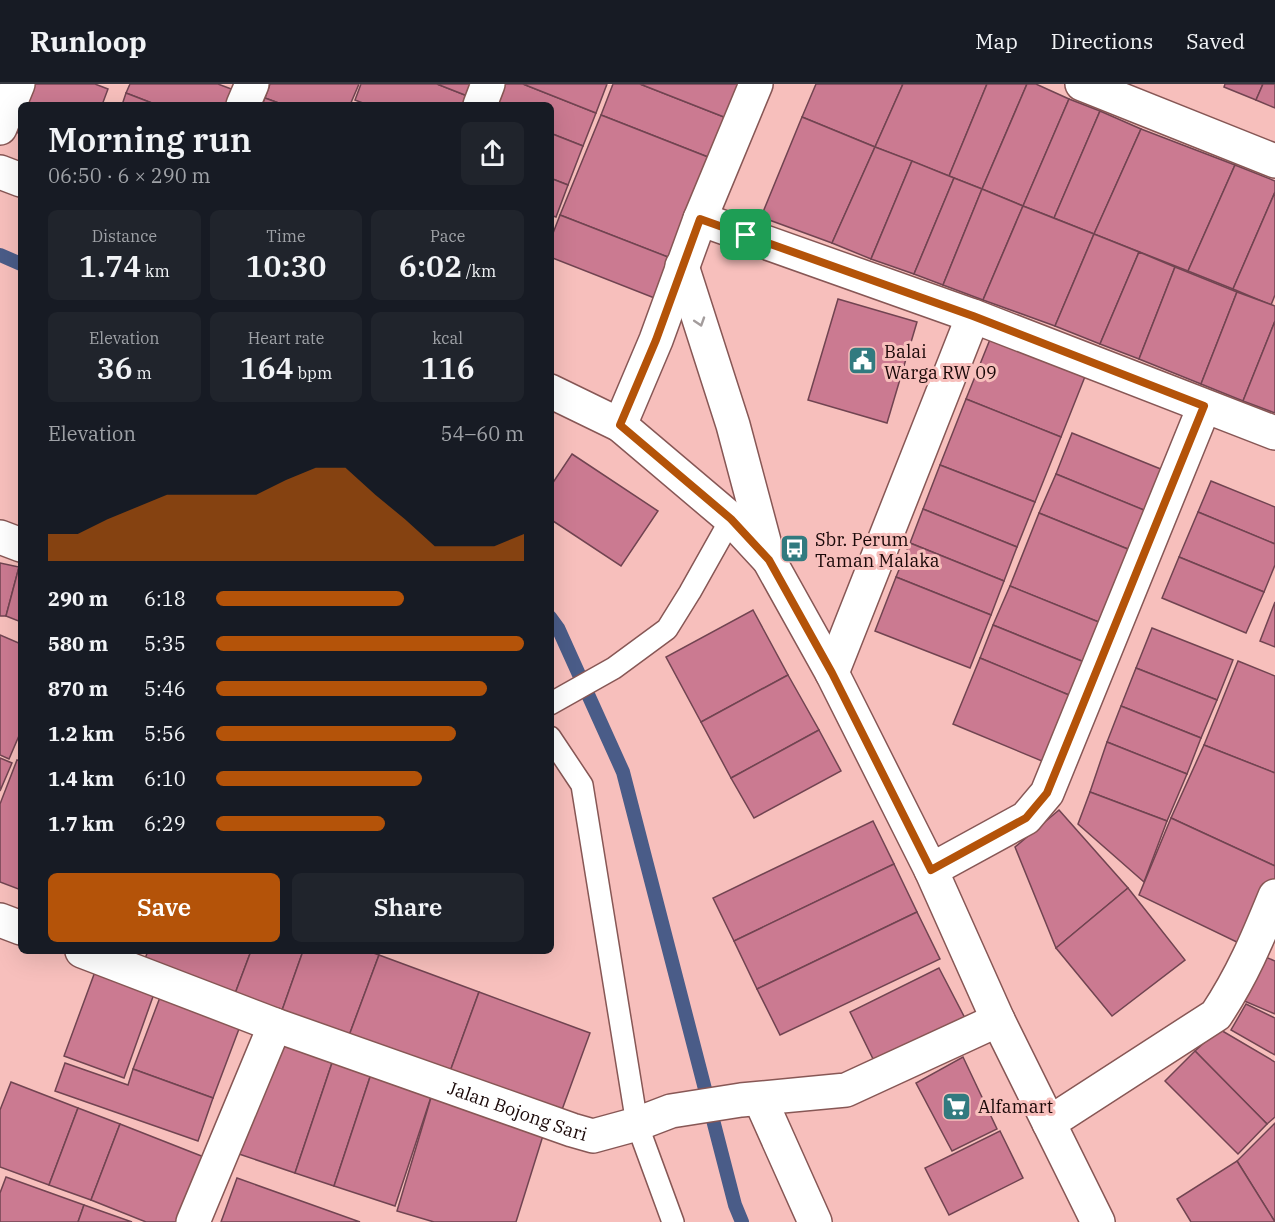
<!DOCTYPE html>
<html lang="en">
<head>
<meta charset="utf-8">
<style>
  body { margin:0; font-family:"IBM Plex Serif",serif; background:#20242c; color:#f1f3f6; height:100vh; display:flex; flex-direction:column; font-size:22px; white-space:nowrap }
  * { box-sizing:border-box; margin:0 }
  p { font-size:20px; color:#9ea1a6 }
  .icon { flex:none; width:33px; height:33px; fill:none; stroke:currentColor; stroke-width:2; stroke-linecap:round; stroke-linejoin:round }
  .map { position:relative; flex:1; overflow:hidden }
  .sheet { position:absolute; left:18px; top:18px; width:536px; height:852px; display:flex; flex-direction:column; background:#171b24; border-radius:9px; box-shadow:0 6px 24px #0002 }
  .sheet>* { flex:none }
  .pin { position:absolute; display:grid; place-items:center; width:51px; height:51px; color:#fff; margin:-26px; border-radius:12px; box-shadow:0 3px 9px #0006 }
  .round { display:grid; place-items:center; flex:none; width:63px; height:63px; border-radius:9px; background:#20242c }
  .summary { display:flex; align-items:center; justify-content:space-between; height:102px; padding:0 30px }
  h1 { font-size:33px; font-weight:600; line-height:45px }
  .metrics { display:grid; grid-template-columns:repeat(3,1fr); gap:9px; height:102px; padding:6px 30px }
  .metrics div { display:grid; align-content:center; border-radius:9px; background:#20242c; text-align:center }
  .metrics b { font-size:30px; font-weight:600 }
  .metrics small { font-size:16px; font-weight:400 }
  .metrics p { font-size:16px }
  .chart { height:168px; padding:12px 30px }
  .chart p { display:flex; justify-content:space-between }
  .chart svg { width:100%; height:108px; margin-top:6px; fill:#b45309; opacity:.7 }
  .cta { display:flex; gap:12px; margin-top:auto; padding:12px 30px }
  .cta a { flex:1; height:69px; border-radius:9px; background:#b45309; color:#fff; font-size:24px; font-weight:600; line-height:69px; text-align:center }
  .cta a+a { background:#20242c; color:#f1f3f6 }
  ul { padding:0 30px; list-style:none; font-size:20px }
  li { display:grid; grid-template-columns:96px 72px 1fr; align-items:center; height:45px }
  li i { height:15px; border-radius:8px; background:#b45309 }
  header { display:flex; align-items:center; gap:36px; box-sizing:border-box; height:84px; padding:0 30px; background:#171b24; border-bottom:2px solid #363941 }
  header strong { font-size:28px }
  nav { display:flex; gap:33px; margin-inline-start:auto; font-size:21px }
  .map>svg:first-child { display:block }
</style>
</head>
<body>
<header>
<strong>Runloop</strong>
<nav><a>Map</a><a>Directions</a><a>Saved</a></nav>
</header>
<div class="map">
<svg width="1275" height="1138" viewBox="0 0 1275 1138">
  <rect width="100%" height="100%" fill="#f7bfbc"/>
  <g fill="none" stroke-linecap="round" stroke-linejoin="round">
    <!-- stream -->
    <g stroke="#4a5c88" stroke-width="14">
      <polyline points="0,171 21,180"/>
      <polyline points="550,533 558,544 623,688 735,1121 742,1138"/>
    </g>
  </g>
  <!-- building -->
  <g fill="#cb7a91" stroke="#714451" stroke-width="1.5">
    <polygon points="27,0 95,0 108,5 102,21 21,21 21,50 10,46"/>
    <polygon points="130,0 218,0 242,9 238,21 157,21 126,9"/>
    <polygon points="270,0 359,0 350,21 284,21 265,14"/>
    <polygon points="361,0 437,0 470,13 467,21 368,21 355,16"/>
    <polygon points="437,0 475,0 470,13"/>
    <polygon points="504,0 523,0 596,29 583,62 550,49 550,21 496,21"/>
    <polygon points="523,0 607,0 596,29"/>
    <polygon points="613,0 640,0 729,35 713,75 601,31"/>
    <polygon points="640,0 743,0 729,35"/>
    <polygon points="816,0 903,0 875,63 802,33"/>
    <polygon points="903,0 987,0 949,92 875,63"/>
    <polygon points="987,0 1027,0 982,105 949,92"/>
    <polygon points="1027,0 1036,0 1069,15 1023,122 982,105"/>
    <polygon points="1225,0 1263,0 1256,16 1224,3"/>
    <polygon points="1263,0 1275,0 1275,24 1256,16"/>
    <polygon points="126,9 157,21 122,21"/>
    <polygon points="265,14 284,21 262,21"/>
    <polygon points="1069,15 1100,27 1054,134 1023,122"/>
    <polygon points="1100,27 1141,45 1094,150 1054,134"/>
    <polygon points="601,31 713,75 673,175 560,131"/>
    <polygon points="802,33 875,63 832,159 761,133"/>
    <polygon points="1141,45 1235,81 1188,187 1094,150"/>
    <polygon points="550,49 583,62 568,101 550,94"/>
    <polygon points="875,63 912,77 871,175 832,159"/>
    <polygon points="912,77 954,94 914,190 871,175"/>
    <polygon points="1235,81 1275,97 1275,108 1233,205 1188,187"/>
    <polygon points="550,94 568,101 556,133 550,131"/>
    <polygon points="954,94 982,105 943,201 914,190"/>
    <polygon points="982,105 1023,122 983,216 943,201"/>
    <polygon points="1275,108 1275,211 1271,221 1233,205"/>
    <polygon points="1023,122 1094,150 1055,242 983,216"/>
    <polygon points="560,131 673,175 657,215 550,173 550,157"/>
    <polygon points="1094,150 1139,168 1100,260 1055,242"/>
    <polygon points="1139,168 1175,183 1139,275 1100,260"/>
    <polygon points="1175,183 1237,208 1201,300 1139,275"/>
    <polygon points="1237,208 1275,222 1275,237 1243,317 1201,300"/>
    <polygon points="838,215 917,238 887,339 808,316"/>
    <polygon points="1275,237 1275,329 1243,317"/>
    <polygon points="995,243 1090,280 1061,353 966,315"/>
    <polygon points="966,315 1061,353 1035,418 940,381"/>
    <polygon points="1072,349 1173,390 1156,431 1056,390"/>
    <polygon points="572,370 658,427 621,482 550,435 550,403"/>
    <polygon points="940,381 1035,418 1017,463 923,425"/>
    <polygon points="1056,390 1156,431 1140,470 1039,429"/>
    <polygon points="1211,397 1275,423 1275,460 1198,428"/>
    <polygon points="923,425 1017,463 1004,497 910,459"/>
    <polygon points="1198,428 1275,460 1275,481 1264,508 1179,473"/>
    <polygon points="1039,429 1140,470 1111,543 1010,502"/>
    <polygon points="910,459 1004,497 991,531 896,493"/>
    <polygon points="1179,473 1264,508 1246,549 1162,514"/>
    <polygon points="0,479 19,483 6,532 0,532"/>
    <polygon points="19,483 21,483 21,538 6,532"/>
    <polygon points="896,493 991,531 970,584 875,547"/>
    <polygon points="1010,502 1111,543 1094,582 993,541"/>
    <polygon points="1275,518 1275,563 1260,557"/>
    <polygon points="753,526 788,591 701,638 666,573"/>
    <polygon points="993,541 1094,582 1081,616 980,574"/>
    <polygon points="1152,544 1233,576 1217,616 1136,584"/>
    <polygon points="0,551 21,560 21,647 9,675 0,671"/>
    <polygon points="980,574 1081,616 1054,682 953,640"/>
    <polygon points="1238,577 1275,592 1275,689 1204,661"/>
    <polygon points="1136,584 1217,616 1201,654 1121,622"/>
    <polygon points="788,591 819,646 731,694 701,638"/>
    <polygon points="1121,622 1201,654 1187,690 1107,658"/>
    <polygon points="819,646 841,687 754,734 731,694"/>
    <polygon points="1107,658 1187,690 1167,737 1090,708"/>
    <polygon points="1204,661 1275,689 1275,782 1171,734"/>
    <polygon points="0,674 12,679 0,707"/>
    <polygon points="17,676 21,677 21,806 0,798 0,720"/>
    <polygon points="1090,708 1167,737 1144,798 1078,740"/>
    <polygon points="1059,726 1128,804 1056,864 1015,763"/>
    <polygon points="1171,734 1275,782 1275,797 1245,862 1139,811"/>
    <polygon points="873,737 894,780 734,857 713,814"/>
    <polygon points="894,780 917,828 757,905 734,857"/>
    <polygon points="1128,804 1185,876 1112,932 1056,864"/>
    <polygon points="917,828 940,875 780,951 757,905"/>
    <polygon points="148,867 251,867 233,915 142,882"/>
    <polygon points="251,867 303,867 280,932 233,915"/>
    <polygon points="303,867 368,867 379,871 347,957 280,932"/>
    <polygon points="1254,868 1275,877 1275,930 1235,913"/>
    <polygon points="379,871 479,908 448,993 347,957"/>
    <polygon points="939,884 967,938 877,983 850,928"/>
    <polygon points="96,885 155,907 124,994 64,972"/>
    <polygon points="162,908 242,937 213,1014 133,985"/>
    <polygon points="479,908 590,949 559,1034 448,993"/>
    <polygon points="1246,920 1275,934 1275,971 1231,946"/>
    <polygon points="1219,945 1275,978 1275,1033 1267,1040 1195,967"/>
    <polygon points="278,955 334,973 295,1089 239,1070"/>
    <polygon points="1195,967 1267,1040 1238,1070 1165,997"/>
    <polygon points="334,973 372,987 334,1102 295,1089"/>
    <polygon points="963,973 997,1045 952,1067 916,999"/>
    <polygon points="65,979 128,1001 133,985 213,1014 198,1057 55,1007"/>
    <polygon points="372,987 433,1007 395,1122 334,1102"/>
    <polygon points="11,998 78,1024 49,1101 0,1083 0,1026"/>
    <polygon points="433,1007 546,1042 516,1138 434,1138 397,1127"/>
    <polygon points="78,1024 120,1040 91,1116 49,1101"/>
    <polygon points="1275,1039 1275,1138 1237,1077"/>
    <polygon points="120,1040 209,1075 184,1138 146,1138 91,1116"/>
    <polygon points="1000,1047 1023,1094 949,1131 925,1084"/>
    <polygon points="1237,1077 1275,1138 1191,1138 1177,1115"/>
    <polygon points="6,1093 84,1121 78,1138 0,1138 0,1109"/>
    <polygon points="237,1094 360,1138 221,1138"/>
    <polygon points="84,1121 132,1138 78,1138"/>
  </g>
  <g fill="none" stroke-linecap="round" stroke-linejoin="round">
    <defs>
      <g id="service">
        <polyline points="550,620 614,584 667,545 690,508 731,435"/>
        <polyline points="550,653 582,701 637,1040 673,1138"/>
      </g>
      <g id="minor">
        <polyline points="1082,0 1275,77"/>
        <polyline points="243,21 252,0"/>
        <polyline points="480,21 488,0"/>
        <polyline points="0,44 18,0"/>
        <polyline points="700,135 973,232 1275,349"/>
        <polyline points="682,182 733,341 769,476"/>
        <polyline points="620,341 656,256 700,135 756,0"/>
        <polyline points="0,453 21,461"/>
        <polyline points="832,589 973,232"/>
        <polyline points="931,786 1026,734 1047,709 1204,323"/>
        <polyline points="0,836 21,844"/>
        <path id="s1" d="M82 867 275 941 572 1046 593 1052 637 1040 671 1027 741 1016 846 1006 998 936"/>
        <polyline points="760,1015 815,1138"/>
        <path d="M1049 1039 1216 931C1242 892 1257 856 1275 812"/>
        <polyline points="193,1138 275,941"/>
      </g>
      <g id="tertiary">
        <polyline points="0,88 21,96"/>
        <polyline points="550,307 620,341 731,435 769,476 832,589 931,786 998,936 1098,1138"/>
      </g>
    </defs>
    <!-- service casing -->
    <use href="#service" stroke="#875755" stroke-width="24"/>
    <!-- minor casing -->
    <use href="#minor" stroke="#875755" stroke-width="36"/>
    <!-- tertiary casing -->
    <use href="#tertiary" stroke="#875755" stroke-width="36"/>
    <!-- service -->
    <use href="#service" stroke="#fff" stroke-width="21"/>
    <!-- minor -->
    <use href="#minor" stroke="#fff" stroke-width="33"/>
    <!-- tertiary -->
    <use href="#tertiary" stroke="#fff" stroke-width="33"/>
  </g>
  <!-- one-way arrows -->
  <defs><path id="oneway-chevron" d="M-2-3.5L2.5 0L-2 3.5" fill="none" stroke-width="1.6" stroke-linecap="round" stroke-linejoin="round" transform="scale(1.5)"/></defs>
  <use stroke="#a39c9c" href="#oneway-chevron" transform="translate(700 238) rotate(72)"/>
  <g fill="none" stroke-linecap="round" stroke-linejoin="round">
    <defs>
      <polygon id="route" points="700,135 973,232 1204,322 1047,709 1026,734 931,786 832,589 769,476 731,435 620,341 656,256"/>
    </defs>
    <!-- route casing -->
    <use href="#route" stroke="#fff" stroke-width="12"/>
    <!-- route -->
    <use href="#route" stroke="#b45309" stroke-width="8"/>
  </g>
  <!-- icons -->
  <defs>
    <symbol id="civic-square" viewBox="-11 -11 22 22"><rect x="-9" y="-9" width="18" height="18" rx="4" fill="#317a7f" stroke="#f7bfbc"/><path d="M-.6-6.5H3V-4.5H.6V-3L4-1V1h2V6H-6V1h2V-1L-.6-3ZM-1.2 2.5V6h2.4V2.5Z" fill="#fff"/></symbol>
    <symbol id="bus-square" viewBox="-11 -11 22 22"><rect x="-9" y="-9" width="18" height="18" rx="4" fill="#317a7f" stroke="#f7bfbc"/><path d="M-5-6H5V4H4V6H2V4H-2V6H-4V4H-5ZM-3.5-4V0h7V-4ZM-3.5 1.2v1.5H-2V1.2ZM2 1.2v1.5H3.5V1.2Z" fill="#fff"/></symbol>
    <symbol id="supermarket-square" viewBox="-11 -11 22 22"><rect x="-9" y="-9" width="18" height="18" rx="4" fill="#317a7f" stroke="#f7bfbc"/><path d="M-6-5.5h2.5l.6 2H6L4.5 2H-2.5L-4.4-4H-6ZM-1.5 3.2a1.3 1.3 0 1 0 .1 0ZM3 3.2a1.3 1.3 0 1 0 .1 0Z" fill="#fff"/></symbol>
  </defs>
  <g fill-rule="evenodd">
    <use href="#civic-square" x="846" y="260" width="33" height="33"/>
    <use href="#bus-square" x="778" y="448" width="33" height="33"/>
    <use href="#supermarket-square" x="940" y="1006" width="33" height="33"/>
  </g>
  <g text-anchor="middle" dominant-baseline="central" stroke-width="6" stroke-linejoin="round" paint-order="stroke">
    <!-- poi labels -->
    <g font-size="18" fill="#1a0808" stroke="#f7bfbc" text-anchor="start">
      <text x="884" y="267">Balai<tspan x="884" dy="21">Warga RW 09</tspan></text>
      <text x="815" y="455">Sbr. Perum<tspan x="815" dy="21">Taman Malaka</tspan></text>
      <text x="978" y="1022">Alfamart</text>
    </g>
    <!-- street labels -->
    <g font-size="18" fill="#1a0808" stroke="#f7bfbc">
      <text stroke="none"><textPath href="#s1" startOffset="464">Jalan Bojong Sari</textPath></text>
    </g>
  </g>
</svg>
<div class="pin" style="left:746px;top:151px;background:#1e9e55"><svg class="icon" aria-label="arrive" viewBox="0 0 24 24"><path d="M6 21V4h12l-3 4 3 4H6"/></svg></div>
<section class="sheet">
<div class="summary"><div><h1>Morning run</h1><p>06:50 · 6 × 290 m</p></div><a class="round"><svg class="icon" aria-label="share" viewBox="0 0 24 24"><path d="M12 15V3M7 8l5-5 5 5M5 13v7h14v-7"/></svg></a></div>
<div class="metrics">
<div><p>Distance</p><b>1.74<small> km</small></b></div>
<div><p>Time</p><b>10:30</b></div>
<div><p>Pace</p><b>6:02<small> /km</small></b></div>
</div>
<div class="metrics">
<div><p>Elevation</p><b>36<small> m</small></b></div>
<div><p>Heart rate</p><b>164<small> bpm</small></b></div>
<div><p>kcal</p><b>116</b></div>
</div>
<div class="chart"><p><span>Elevation</span>54–60 m</p>
<svg viewBox="0 0 160 44" preserveAspectRatio="none"><path d="M0 44V33L10 33L20 27L30 22L40 17L50 17L60 17L70 17L80 11L90 6L100 6L110 17L120 27L130 38L140 38L150 38L160 33V44z"/></svg>
</div>
<ul>
<li><b>290 m</b>6:18<i style="width:61%"></i></li>
<li><b>580 m</b>5:35<i style="width:100%"></i></li>
<li><b>870 m</b>5:46<i style="width:88%"></i></li>
<li><b>1.2 km</b>5:56<i style="width:78%"></i></li>
<li><b>1.4 km</b>6:10<i style="width:67%"></i></li>
<li><b>1.7 km</b>6:29<i style="width:55%"></i></li>
</ul>
<div class="cta"><a>Save</a><a>Share</a></div>
</section>
</div>
</body>
</html>
